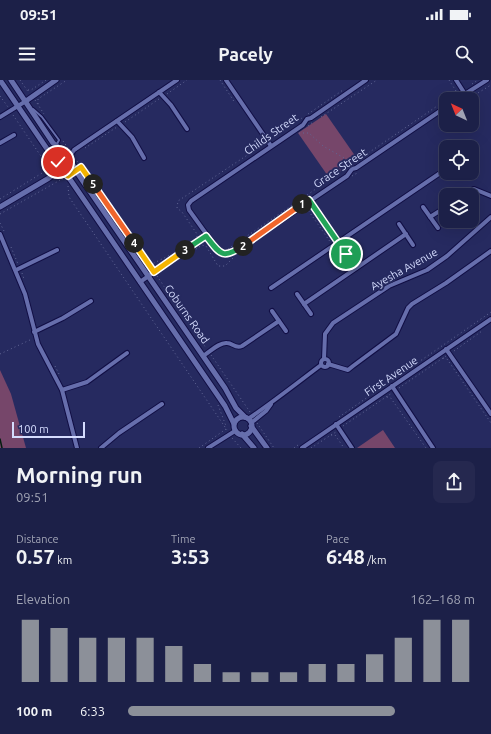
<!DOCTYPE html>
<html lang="en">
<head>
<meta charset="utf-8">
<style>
  body { margin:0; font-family:Ubuntu,sans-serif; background:#25284f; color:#f1f3f6; height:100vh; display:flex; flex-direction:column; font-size:15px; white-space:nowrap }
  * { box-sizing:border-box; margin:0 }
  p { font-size:13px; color:#a0a3b4 }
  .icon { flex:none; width:22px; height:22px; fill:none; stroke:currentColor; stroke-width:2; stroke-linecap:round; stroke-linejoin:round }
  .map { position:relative; height:368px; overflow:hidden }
  .sheet { display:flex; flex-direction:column; background:#1c2048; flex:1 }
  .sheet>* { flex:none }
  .needle { width:26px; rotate:317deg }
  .fabs { position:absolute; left:439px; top:12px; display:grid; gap:8px }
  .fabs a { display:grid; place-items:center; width:40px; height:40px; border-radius:8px; background:#1c2048; box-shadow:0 4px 16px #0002,0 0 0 1px #3a3e60; font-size:20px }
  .scale { position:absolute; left:12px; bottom:10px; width:73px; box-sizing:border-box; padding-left:4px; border:2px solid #d5dcfe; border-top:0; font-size:11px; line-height:14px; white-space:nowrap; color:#d5dcfe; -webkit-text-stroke:3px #262a60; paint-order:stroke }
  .pin { position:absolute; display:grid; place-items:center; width:34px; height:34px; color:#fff; margin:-17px; border:2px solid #fff; border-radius:50%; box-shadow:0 1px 4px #0007 }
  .km { position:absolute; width:20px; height:20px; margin:-10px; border-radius:50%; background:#222; color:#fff; font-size:11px; line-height:20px; text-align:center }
  .round { display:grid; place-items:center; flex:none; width:42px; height:42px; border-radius:8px; background:#25284f }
  .overview { display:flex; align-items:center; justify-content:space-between; height:68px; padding:0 16px }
  h1 { font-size:22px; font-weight:700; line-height:30px }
  .figures { display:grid; grid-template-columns:repeat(3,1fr); gap:6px; height:68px; padding:4px 16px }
  .figures div { display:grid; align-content:center }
  .figures b { font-size:20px; font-weight:700 }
  .figures small { font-size:11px; font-weight:400 }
  .figures p { font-size:11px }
  .chart { height:112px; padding:8px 16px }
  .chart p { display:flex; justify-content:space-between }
  .chart svg { width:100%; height:72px; margin-top:4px; stroke:#8c9099; stroke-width:6 }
  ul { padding:0 16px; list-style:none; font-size:13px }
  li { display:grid; grid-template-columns:64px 48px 1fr; align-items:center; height:30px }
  li i { height:10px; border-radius:5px; background:#8c9099 }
  .status { display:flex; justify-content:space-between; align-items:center; height:28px; padding:0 20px; background:#1c2048; direction:ltr }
  .status svg { height:11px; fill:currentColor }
  header { display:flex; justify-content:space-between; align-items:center; height:52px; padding:0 16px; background:#1c2048; font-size:18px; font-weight:700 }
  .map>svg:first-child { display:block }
</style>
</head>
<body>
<div class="status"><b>09:51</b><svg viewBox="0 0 49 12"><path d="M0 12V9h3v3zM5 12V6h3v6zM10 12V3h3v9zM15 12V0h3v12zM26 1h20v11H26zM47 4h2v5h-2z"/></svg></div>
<header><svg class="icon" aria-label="menu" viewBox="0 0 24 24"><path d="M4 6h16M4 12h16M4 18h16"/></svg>Pacely<svg class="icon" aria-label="search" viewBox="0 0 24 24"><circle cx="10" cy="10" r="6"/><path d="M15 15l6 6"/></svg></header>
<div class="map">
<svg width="491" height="368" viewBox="0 0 491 368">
  <rect width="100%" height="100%" fill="#262a60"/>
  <!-- green -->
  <g fill="#76466a">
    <polygon points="326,34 358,80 330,99 298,53"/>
    <polygon points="0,290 11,314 26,368 0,368"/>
    <polygon points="383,350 395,368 357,368"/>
  </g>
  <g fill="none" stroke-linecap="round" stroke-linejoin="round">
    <!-- stream -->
    <polyline stroke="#051d10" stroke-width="1.5" points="0,359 2,368"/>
    <defs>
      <polyline id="service" points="33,29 42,37 59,60 57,64"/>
      <g id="minor">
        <polyline points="226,0 271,66"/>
        <polyline points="366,0 311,38 307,39 303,45 191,121 188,125 189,130 220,173 224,175 234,172 347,96 352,89 356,88 446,27"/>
        <polyline points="456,0 465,14"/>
        <polyline points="159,12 171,25 187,49"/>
        <polyline points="457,19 487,0"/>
        <polyline points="0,37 26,21"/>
        <polyline points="117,41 132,57 144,78"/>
        <polyline points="0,63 14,55"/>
        <polyline points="70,76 74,70 177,0"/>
        <polyline points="463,115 474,109 491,116"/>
        <polyline points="309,120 356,188"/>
        <polyline points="423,127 438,148"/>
        <polyline points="430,137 446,127"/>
        <polyline points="399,144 413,165"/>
        <polyline points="0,154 25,214 38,264 62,310 77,368"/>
        <polyline points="16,190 57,170"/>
        <polyline points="140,202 206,156"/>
        <polyline points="271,208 446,89"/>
        <polyline points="297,214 311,234"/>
        <polyline points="304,224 406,154"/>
        <polyline points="272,231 286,251"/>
        <polyline points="34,252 63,238 91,221"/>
        <polyline points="446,269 491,334"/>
        <path d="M203 276C210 272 219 262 227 263 233 263 235 269 242 266L279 241"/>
        <polyline points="324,279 325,254 333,243 389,206 427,190 447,176 491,137"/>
        <circle cx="325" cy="283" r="4"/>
        <polyline points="328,284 348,290 353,286 396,254 408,228 412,224 446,203 491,171"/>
        <polyline points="392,306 433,368"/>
        <polyline points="62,310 87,302 127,273"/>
        <path d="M248 339C273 322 297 303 321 285"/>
        <polyline points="251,343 266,331 271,324"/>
        <polyline points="336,344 352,368"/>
        <polyline points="101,368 119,353 162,324"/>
        <polyline points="208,368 235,351"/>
        <polyline points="302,368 491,239"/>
      </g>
      <g id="tertiary">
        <polyline points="0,0 58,85"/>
        <polyline points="11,0 53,63 67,74"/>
        <polyline points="26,21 56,0"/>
        <polyline points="72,82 70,89 67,91 63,91 59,85 61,75 67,74 78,94 225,308 236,328 245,337"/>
        <polyline points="65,92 225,326 234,344"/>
        <polyline points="0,127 49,98 61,89"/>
        <circle cx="243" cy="346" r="9"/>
        <polyline points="251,346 267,368"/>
        <polyline points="242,354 254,368"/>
      </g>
    </defs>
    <!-- service casing -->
    <use href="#service" stroke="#110e44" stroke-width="4"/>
    <!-- minor casing -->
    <use href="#minor" stroke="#110e44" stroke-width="6"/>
    <!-- tertiary casing -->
    <use href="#tertiary" stroke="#110e44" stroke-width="7"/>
    <!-- path -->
    <g stroke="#626796" stroke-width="1" stroke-dasharray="1 3" stroke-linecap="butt">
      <polyline points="20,0 29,13"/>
      <polyline points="220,0 235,23"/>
      <polyline points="449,0 456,11 455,14"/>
      <polyline points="472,4 478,0"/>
      <polyline points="28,10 31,10 46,0"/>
      <polyline points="167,14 187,0"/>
      <polyline points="0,16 8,27"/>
      <polyline points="448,19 454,15"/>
      <polyline points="468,19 491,5"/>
      <polyline points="35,20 44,34"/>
      <polyline points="38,24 38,19 67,0"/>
      <polyline points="308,34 343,10"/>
      <polyline points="13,35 51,91"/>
      <polyline points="321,37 377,0"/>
      <polyline points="125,42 159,19"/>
      <polyline points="308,46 313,42"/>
      <polyline points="299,53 309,53 323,66 353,83"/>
      <polyline points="271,59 302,38"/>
      <polyline points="63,61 68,68"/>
      <polyline points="85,68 117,47"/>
      <polyline points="77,81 152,188"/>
      <polyline points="352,84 446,20"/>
      <polyline points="59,96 64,100"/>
      <polyline points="352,96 359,92"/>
      <polyline points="68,106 69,117 227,350"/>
      <polyline points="0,119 47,90"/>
      <polyline points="305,129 308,130 331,163"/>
      <polyline points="0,134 62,99"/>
      <polyline points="0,143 4,151"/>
      <polyline points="197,157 197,154 182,132 177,128 178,121 264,64"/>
      <polyline points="11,167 18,184"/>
      <polyline points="228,169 348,87"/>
      <polyline points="336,170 341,177 342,176"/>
      <polyline points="186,176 202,165 206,166 218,186 225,186 234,177"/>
      <polyline points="150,185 170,175"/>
      <polyline points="22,193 24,199"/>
      <polyline points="157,196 206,268"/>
      <polyline points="454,271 482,251"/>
      <polyline points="0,274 32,259"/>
      <polyline points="211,275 250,332"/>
      <polyline points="443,278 447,279 491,343"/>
      <polyline points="55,286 60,296"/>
      <polyline points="399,308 446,276"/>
      <polyline points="387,317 390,317 426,368"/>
      <polyline points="218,325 226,346"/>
      <polyline points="339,337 491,232"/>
      <polyline points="257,343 274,368"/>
      <polyline points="343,346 392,313"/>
      <polyline points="331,355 336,352"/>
      <polyline points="232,358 241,368"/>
      <polyline points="199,368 226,349"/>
      <polyline points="294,368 298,365"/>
      <polyline points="311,368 331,355 335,355 344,368"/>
    </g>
    <!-- service -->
    <use href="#service" stroke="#666eac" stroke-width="2"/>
    <!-- minor -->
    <use href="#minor" stroke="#666eac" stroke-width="4"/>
    <!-- tertiary -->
    <use href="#tertiary" stroke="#666eac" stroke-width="5"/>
  </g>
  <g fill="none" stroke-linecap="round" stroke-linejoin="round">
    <defs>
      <polyline id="split-1" points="302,124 309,120 346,174"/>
      <polyline id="split-2" points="243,166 302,124"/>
      <path id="split-3" d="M185 170 206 156C220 174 222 180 243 166"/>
      <polyline id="split-4" points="134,163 154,192 185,170"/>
      <polyline id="split-5" points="93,104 134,163"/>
      <polyline id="split-6" points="58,82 61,89 68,96 81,87 93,104"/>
    </defs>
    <!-- split-1 casing -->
    <use href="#split-1" stroke="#fff" stroke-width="8"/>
    <!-- split-2 casing -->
    <use href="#split-2" stroke="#fff" stroke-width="8"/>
    <!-- split-3 casing -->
    <use href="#split-3" stroke="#fff" stroke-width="8"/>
    <!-- split-4 casing -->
    <use href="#split-4" stroke="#fff" stroke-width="8"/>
    <!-- split-5 casing -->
    <use href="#split-5" stroke="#fff" stroke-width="8"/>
    <!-- split-6 casing -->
    <use href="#split-6" stroke="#fff" stroke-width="8"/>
    <!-- split-1 -->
    <use href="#split-1" stroke="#22a559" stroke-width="5"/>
    <!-- split-2 -->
    <use href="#split-2" stroke="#f0652b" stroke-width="5"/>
    <!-- split-3 -->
    <use href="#split-3" stroke="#22a559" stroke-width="5"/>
    <!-- split-4 -->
    <use href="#split-4" stroke="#f5b400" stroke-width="5"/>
    <!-- split-5 -->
    <use href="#split-5" stroke="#f0652b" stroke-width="5"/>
    <!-- split-6 -->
    <use href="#split-6" stroke="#f5b400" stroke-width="5"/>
  </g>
  <g text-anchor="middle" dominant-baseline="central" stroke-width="4" stroke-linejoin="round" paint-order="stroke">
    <!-- street labels -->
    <g font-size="11" fill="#d5dcfe" stroke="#262a60">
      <text transform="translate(271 54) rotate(-35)">Childs Street</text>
      <text transform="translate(340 88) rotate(-34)">Grace Street</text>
      <text transform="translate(404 189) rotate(-29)">Ayesha Avenue</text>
      <text transform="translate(187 234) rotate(55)">Coburns Road</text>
      <text transform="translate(391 296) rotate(-34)">First Avenue</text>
    </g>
  </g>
</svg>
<div class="fabs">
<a><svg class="needle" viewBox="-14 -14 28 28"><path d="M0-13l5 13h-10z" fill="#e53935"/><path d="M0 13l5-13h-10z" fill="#a0a3b4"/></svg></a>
<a><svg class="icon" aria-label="locate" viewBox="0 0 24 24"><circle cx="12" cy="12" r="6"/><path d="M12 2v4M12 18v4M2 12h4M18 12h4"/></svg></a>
<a><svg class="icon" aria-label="layers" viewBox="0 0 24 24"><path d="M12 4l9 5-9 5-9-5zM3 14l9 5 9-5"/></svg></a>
</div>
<div class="scale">100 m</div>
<div class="pin" style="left:346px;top:174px;background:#1e9e55"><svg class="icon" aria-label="arrive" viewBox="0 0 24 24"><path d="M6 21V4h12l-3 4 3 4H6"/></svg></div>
<div class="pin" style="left:58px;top:82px;background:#d93025"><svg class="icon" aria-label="check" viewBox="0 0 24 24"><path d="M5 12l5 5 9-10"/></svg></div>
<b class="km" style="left:302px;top:124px">1</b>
<b class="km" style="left:243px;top:166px">2</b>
<b class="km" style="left:185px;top:170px">3</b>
<b class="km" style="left:134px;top:163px">4</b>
<b class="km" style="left:93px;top:104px">5</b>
</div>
<section class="sheet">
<div class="overview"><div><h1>Morning run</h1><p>09:51</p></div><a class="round"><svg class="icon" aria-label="share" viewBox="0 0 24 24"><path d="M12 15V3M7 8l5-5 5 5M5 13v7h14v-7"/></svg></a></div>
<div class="figures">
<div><p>Distance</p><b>0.57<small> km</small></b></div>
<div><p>Time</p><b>3:53</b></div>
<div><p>Pace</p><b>6:48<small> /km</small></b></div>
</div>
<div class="chart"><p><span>Elevation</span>162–168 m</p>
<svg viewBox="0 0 160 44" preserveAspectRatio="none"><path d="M5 44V6M15 44V11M25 44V17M35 44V17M45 44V17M55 44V22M65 44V33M75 44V38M85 44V38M95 44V38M105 44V33M115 44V33M125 44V27M135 44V17M145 44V6M155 44V6"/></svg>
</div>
<ul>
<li><b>100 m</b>6:33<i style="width:77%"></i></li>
</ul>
</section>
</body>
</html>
